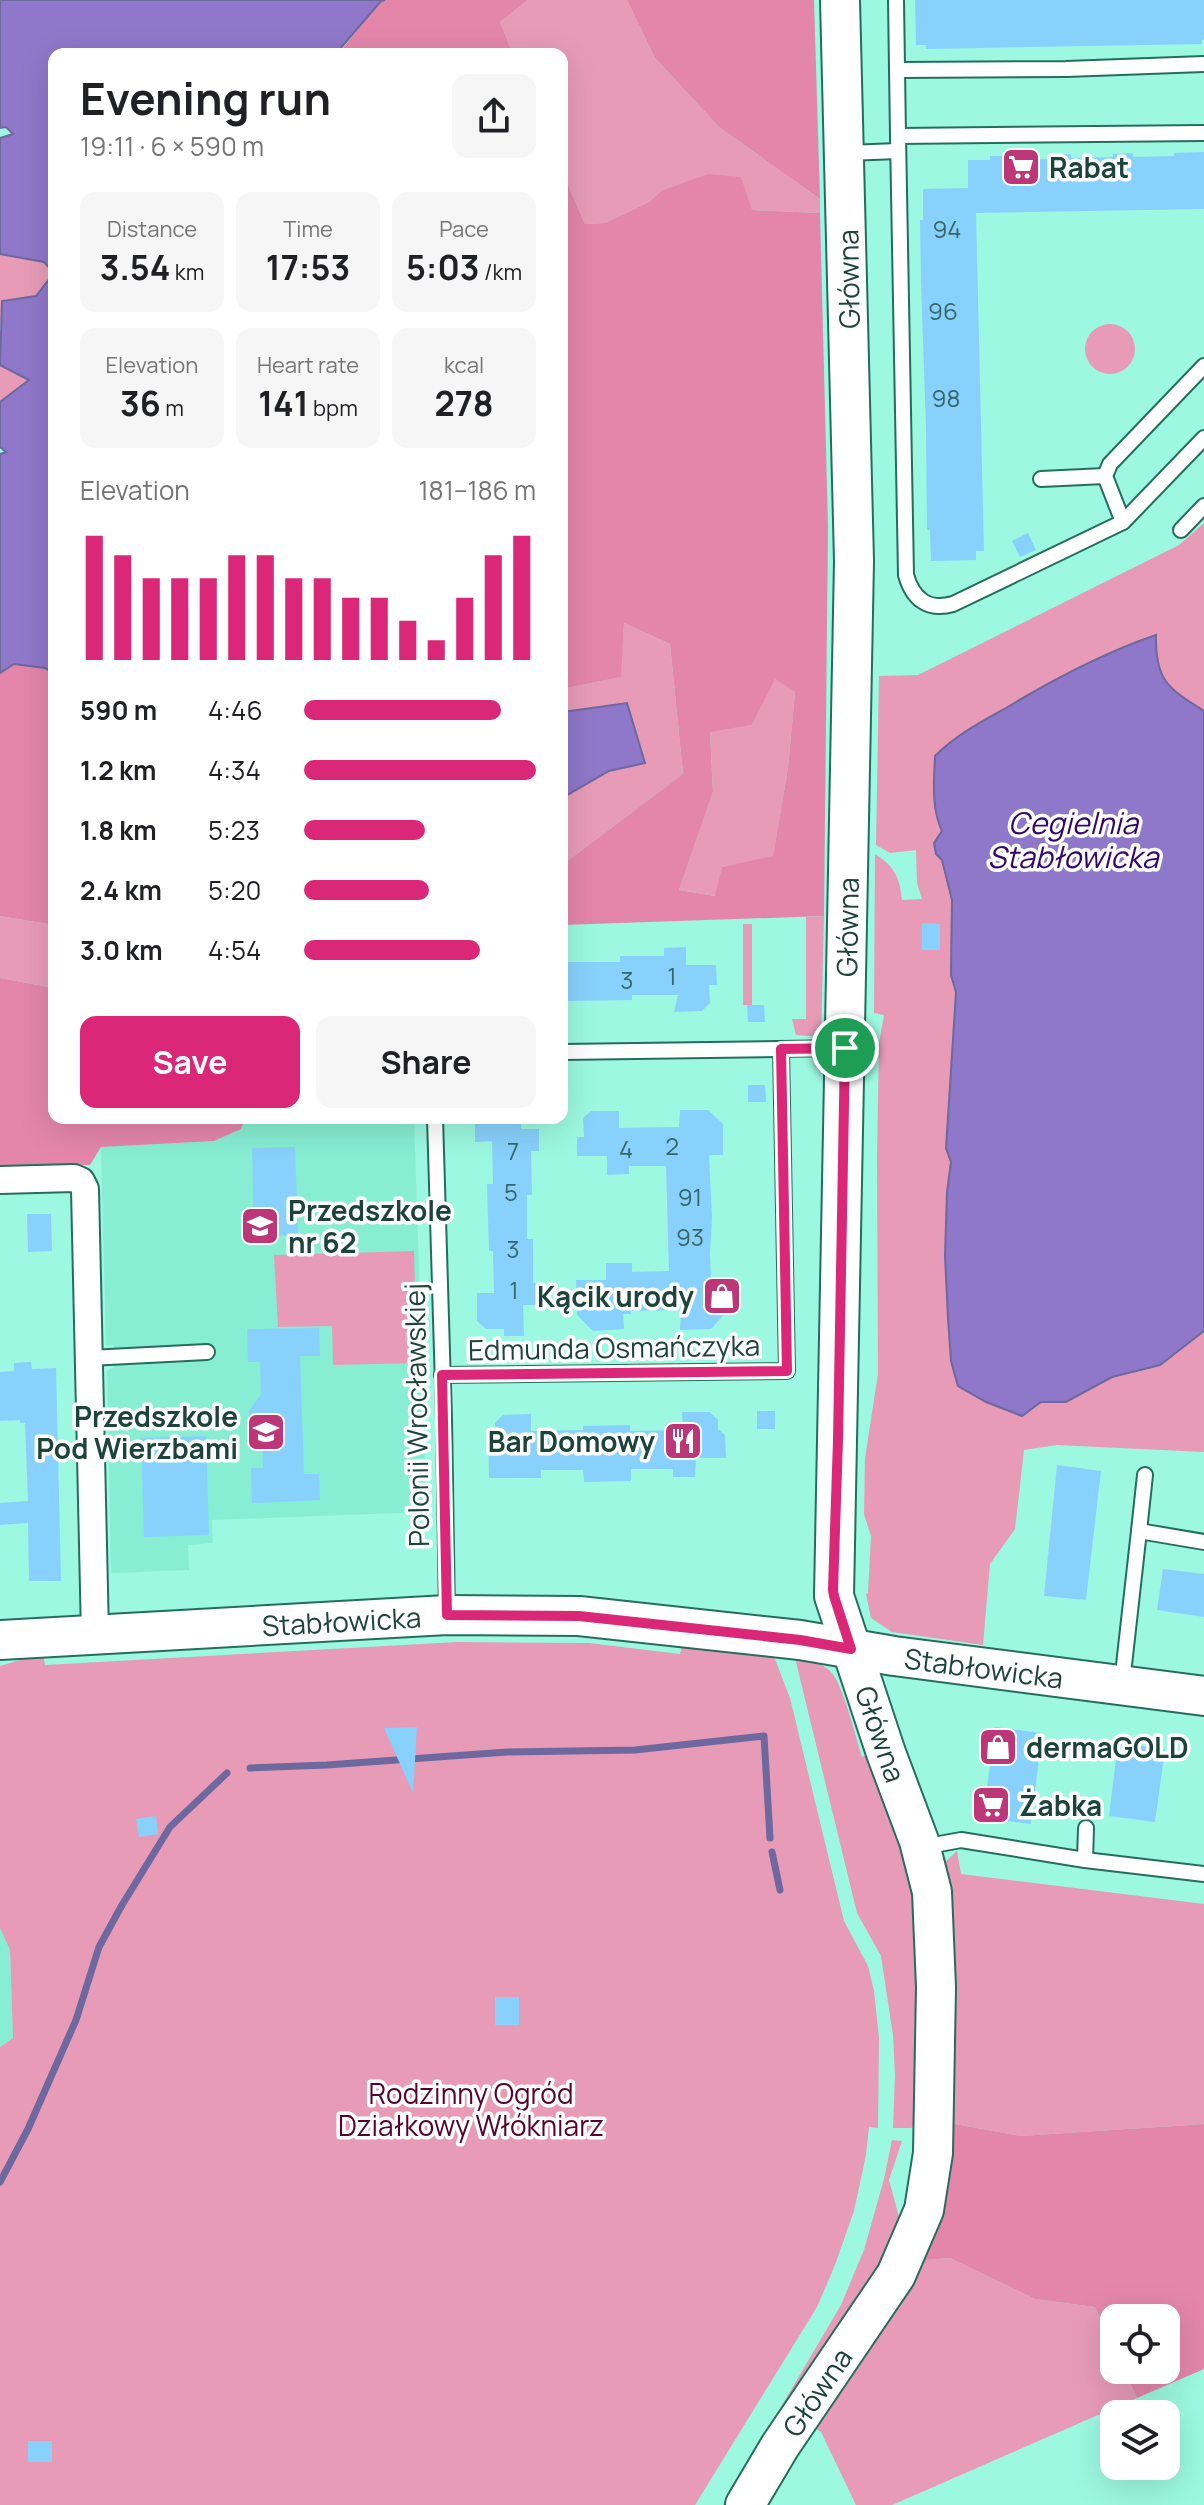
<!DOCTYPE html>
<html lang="en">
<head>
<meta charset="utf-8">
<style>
  body { margin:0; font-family:Manrope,sans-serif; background:#f6f6f6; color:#202124; height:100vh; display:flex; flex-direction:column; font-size:30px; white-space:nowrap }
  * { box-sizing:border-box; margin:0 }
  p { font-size:26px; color:#757577 }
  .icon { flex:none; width:44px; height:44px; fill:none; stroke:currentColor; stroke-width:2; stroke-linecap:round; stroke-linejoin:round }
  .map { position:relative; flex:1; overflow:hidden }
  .sheet { position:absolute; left:48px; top:48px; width:520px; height:1076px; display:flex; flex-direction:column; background:#fff; border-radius:16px; box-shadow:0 8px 32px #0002 }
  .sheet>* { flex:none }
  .controls { position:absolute; left:1100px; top:2304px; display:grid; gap:16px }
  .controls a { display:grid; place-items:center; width:80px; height:80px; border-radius:16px; background:#fff; box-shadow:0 8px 32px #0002; font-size:40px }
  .pin { position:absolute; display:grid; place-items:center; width:68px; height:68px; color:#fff; margin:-34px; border:4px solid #fff; border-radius:50%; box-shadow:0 2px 8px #0007 }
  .round { display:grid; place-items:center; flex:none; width:84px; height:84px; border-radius:16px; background:#f6f6f6 }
  .overview { display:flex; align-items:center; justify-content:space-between; height:136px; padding:0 32px }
  h1 { font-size:44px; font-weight:700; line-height:60px }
  .figures { display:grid; grid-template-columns:repeat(3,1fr); gap:12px; height:136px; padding:8px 32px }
  .figures div { display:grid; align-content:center; border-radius:16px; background:#f6f6f6; text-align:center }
  .figures b { font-size:34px; font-weight:700 }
  .figures small { font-size:22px; font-weight:400 }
  .figures p { font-size:22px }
  .chart { height:224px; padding:16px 32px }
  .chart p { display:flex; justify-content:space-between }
  .chart svg { width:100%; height:144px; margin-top:8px; stroke:#db2777; stroke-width:6 }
  .button { display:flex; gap:16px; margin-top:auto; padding:16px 32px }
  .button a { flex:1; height:92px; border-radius:16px; background:#db2777; color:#fff; font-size:32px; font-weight:700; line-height:92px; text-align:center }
  .button a+a { background:#f6f6f6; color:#202124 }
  ul { padding:0 32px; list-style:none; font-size:26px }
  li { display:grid; grid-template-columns:128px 96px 1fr; align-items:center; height:60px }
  li i { height:20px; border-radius:10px; background:#db2777 }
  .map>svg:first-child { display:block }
</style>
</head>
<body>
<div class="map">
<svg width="1204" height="2505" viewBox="0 0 1204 2505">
  <rect width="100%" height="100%" fill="#9cf8e0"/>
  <!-- built -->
  <g fill="#87eed4">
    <polygon points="245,1118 414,1118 427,1512 212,1520 213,1543 188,1545 189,1570 111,1573 107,1371 114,1367 114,1346 106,1345 101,1147 214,1141 241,1129"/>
    <polygon points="0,1928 10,1950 13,2038 0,2047"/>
  </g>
  <!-- green -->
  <g fill="#e79bb7">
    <polygon points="528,0 627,0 655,58 719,127 820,199 820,213 752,210 661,191 649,202 605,223 585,224 562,171 562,54 513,54 500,22"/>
    <polygon points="0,254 44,262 54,273 36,296 0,324"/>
    <circle cx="1110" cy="349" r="25"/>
    <polygon points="0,365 29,380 0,402"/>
    <path d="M1204 523V711C1184 698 1161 686 1156 661 1155 653 1156 644 1155 636 1083 659 1017 701 952 740L937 822 942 831 934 843 942 860 952 900 951 975 956 992 946 1148 951 1162 947 1192 945 1256 948 1318 951 1361 958 1386 1022 1415 1041 1402H1066L1112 1377 1160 1365 1204 1331V1452L1057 1445 1024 1450 1015 1529 990 1564 983 1645 892 1632 871 1618 866 1594 868 1593 871 1536 864 1514 865 1458 878 1374 877 1158 879 1043 884 1015 874 1013 875 854C894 866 900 877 902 900L922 899 917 883 916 850 890 853 876 845 879 676 918 675 1179 545Z"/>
    <polygon points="624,623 670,644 683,774 562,865 562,798 609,771 644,763 627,703 562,712 562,689 620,677"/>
    <polygon points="775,678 795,692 788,768 773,857 722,867 716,896 679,890 713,792 710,731 752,725"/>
    <polygon points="0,916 54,925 54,988 0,978"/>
    <polygon points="824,916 821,1037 796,1035 792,1019 806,1019 806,917"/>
    <rect x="743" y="924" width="9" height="81"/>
    <polygon points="414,1251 417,1363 333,1365 332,1326 278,1327 274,1255"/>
    <polygon points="458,1642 589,1643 680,1654 683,1643 773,1654 790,1698 844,1921 868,1966 874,1991 879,2038 878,2128 869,2127 866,2155 854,2211 835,2265 817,2307 695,2505 0,2505 0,2047 13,2038 10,1950 0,1928 0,1666 43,1653 45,1665"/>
    <path d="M795 1658C808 1660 821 1662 831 1672 843 1684 856 1738 862 1757L868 1754 912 1846 925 2120 911 2128H893L895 2075 893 2035 881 1956 857 1913Z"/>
    <polygon points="957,1851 961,1874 1204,1904 1204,2124 1021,2136 944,2122 938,1869"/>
    <polygon points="892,2140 902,2141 889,2180 904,2235 736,2505 723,2505 841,2305 864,2250 884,2179"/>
    <polygon points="950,2258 1035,2299 1095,2307 1114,2349 1114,2370 1124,2370 1137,2398 892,2505 856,2505 821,2432 807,2422 914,2261"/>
  </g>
  <!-- forest -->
  <g fill="#e386aa" fill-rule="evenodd">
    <polygon points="385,0 528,0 500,22 513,54 338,54 381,1"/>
    <polygon points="627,0 814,0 820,199 719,127 655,58"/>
    <path d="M562 171 585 224 605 223 649 202 661 191 708 174 741 177 752 210 820 213 828 527 824 916 562 925V865L683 774 670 644 624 623 621 677 562 689ZM775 679 795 692 788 768 773 856 722 867 715 896 679 890 713 792 710 732 752 725Z"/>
    <polygon points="14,664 45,668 54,674 54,925 0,916 0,673"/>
    <polygon points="0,978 54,988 54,1118 245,1118 241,1129 214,1141 101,1147 90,1165 0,1166"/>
    <polygon points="944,2122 1021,2136 1204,2124 1204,2369 1137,2398 1124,2370 1166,2370 1166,2318 1114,2318 1114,2349 1095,2307 1035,2299 950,2258 914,2261"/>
  </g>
  <!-- water -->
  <g fill="#8f78c9" stroke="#6d689e" stroke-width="2">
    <polygon points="0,0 385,0 381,1 339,50 324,54 54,54 54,273 44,262 0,254 0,138 13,134 6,127 0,128"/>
    <polygon points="54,273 54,674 45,668 14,664 0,673 0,454 6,452 0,447 0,402 29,380 0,365 2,301 36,296"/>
    <path d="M1156 635C1155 681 1168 688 1204 711V1331L1160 1365 1112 1377 1066 1402H1041L1022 1416 986 1402 958 1386 951 1361 948 1318 945 1256 947 1192 951 1162 946 1148 956 992 951 975 952 900 942 860 936 854 934 843 942 831C931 808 934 780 935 756 956 735 981 722 1006 708 1054 679 1103 653 1156 635Z"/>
    <polygon points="627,703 645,763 609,771 562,798 562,712"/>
  </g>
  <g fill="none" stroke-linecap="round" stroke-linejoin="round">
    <!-- stream -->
    <g stroke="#6d689e" stroke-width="7">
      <polyline points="250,1768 327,1765 507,1752 635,1750 764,1736 770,1838"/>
      <polyline points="772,1852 780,1890"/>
      <polyline points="0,2182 28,2129 76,2020 99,1947 122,1905 170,1827 227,1773"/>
    </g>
  </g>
  <!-- building -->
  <g fill="#88d1fc">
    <polygon points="915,0 1204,0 1204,39 1202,40 1202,44 926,49 926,45 916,45"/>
    <polygon points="1204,152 1204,209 976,213 984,551 976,551 976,560 931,561 930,530 927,530 926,428 921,283 920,220 923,220 923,189 968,188 968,160 990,160 990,156 1010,156 1010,160 1051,159 1051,155 1071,154 1071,158 1113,157 1113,154 1133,153 1133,157 1174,156 1174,153"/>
    <polygon points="1028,533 1036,550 1020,557 1012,541"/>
    <polygon points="922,923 940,924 940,950 922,950"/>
    <polygon points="686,947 686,965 716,965 717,985 709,985 710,1003 702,1011 674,1012 678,995 632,995 632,1000 564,1001 564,996 562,996 562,962 620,962 620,956 664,956 664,948"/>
    <polygon points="747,1005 764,1005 765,1022 748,1022"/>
    <polygon points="748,1085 765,1085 766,1102 748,1102"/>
    <polygon points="680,1110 708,1110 723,1124 723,1155 709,1155 712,1218 710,1254 711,1278 727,1278 727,1311 711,1329 680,1330 681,1312 678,1310 631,1311 631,1314 623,1314 624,1329 593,1331 577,1315 576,1280 606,1280 606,1263 632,1263 632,1272 669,1271 666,1166 629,1166 629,1174 607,1175 607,1156 577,1156 577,1137 584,1137 583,1118 591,1111 619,1111 619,1128 679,1127"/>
    <polygon points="475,1118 521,1118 521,1129 539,1129 539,1151 531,1151 532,1195 527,1195 527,1239 533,1239 533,1283 541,1284 541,1305 523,1305 524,1336 504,1336 504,1329 486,1329 477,1321 477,1293 494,1293 493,1251 489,1251 487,1184 493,1184 492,1141 475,1142"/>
    <polygon points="295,1147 298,1235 254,1236 252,1148"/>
    <polygon points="27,1214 51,1214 52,1251 28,1252"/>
    <polygon points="319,1328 320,1356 300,1356 304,1474 319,1474 320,1500 252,1503 251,1468 263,1468 262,1434 249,1419 249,1411 261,1394 260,1362 248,1362 247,1329"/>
    <polygon points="31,1362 32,1369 56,1368 61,1581 29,1581 28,1523 0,1525 0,1503 28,1501 25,1423 20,1423 20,1420 0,1421 0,1372 14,1371 14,1363"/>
    <rect x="757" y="1411" width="18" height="18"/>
    <polygon points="682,1412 710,1412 718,1420 718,1429 725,1435 726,1458 696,1458 695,1477 673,1477 673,1469 631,1469 631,1481 584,1482 583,1470 541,1470 541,1478 489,1478 488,1438 495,1433 495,1423 503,1415 531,1414 531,1431 583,1430 583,1426 630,1425 630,1431 683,1430"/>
    <polygon points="206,1436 209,1535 144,1537 141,1438"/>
    <polygon points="1057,1465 1101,1471 1086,1600 1044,1596"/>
    <polygon points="1163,1569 1204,1574 1204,1617 1157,1610"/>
    <polygon points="417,1727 413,1793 384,1728"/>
    <polygon points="995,1727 1042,1733 1031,1824 983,1818"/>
    <polygon points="1118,1743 1165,1749 1155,1822 1109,1816"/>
    <polygon points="156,1816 158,1834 139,1837 136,1819"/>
    <rect x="495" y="1997" width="24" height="28"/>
    <rect x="28" y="2441" width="24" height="21"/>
  </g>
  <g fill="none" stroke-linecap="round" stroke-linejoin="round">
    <defs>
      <g id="lane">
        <polyline points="896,0 898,136"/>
        <polyline points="897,70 1066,69 1204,64"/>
        <path d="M1204 133 898 136 906 575C913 600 929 611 953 604L1123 522 1105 476 1110 464 1204 366"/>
        <polyline points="847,153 898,151"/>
        <polyline points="1041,479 1105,476"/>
        <polyline points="1123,522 1204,438"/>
        <polyline points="1181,530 1204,506"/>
        <polyline points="562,1052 845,1048"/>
        <polyline points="435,1118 444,1419 447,1615"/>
        <polyline points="89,1358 207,1352"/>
        <polyline points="442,1375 787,1371 781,1049"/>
        <polyline points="1139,1531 1145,1475"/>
        <polyline points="1124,1665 1139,1531 1204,1542"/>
        <polyline points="923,1847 961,1840 1085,1860 1204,1874"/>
        <polyline points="1085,1860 1086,1828"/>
      </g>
      <polyline id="street" points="0,1180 74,1178 81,1181 85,1189 95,1634"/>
      <g id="secondary">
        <path id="s1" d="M0 1640 447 1615 579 1616 800 1640 894 1656 1204 1696"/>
        <path id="s2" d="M745 2505 780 2446 896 2275 924 2210 933 2153 936 1987 932 1892 919 1841 886 1753 834 1596 854 561 840 0"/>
      </g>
    </defs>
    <!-- lane casing -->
    <use href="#lane" stroke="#256d5d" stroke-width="18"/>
    <!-- street casing -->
    <use href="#street" stroke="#256d5d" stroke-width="30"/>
    <!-- secondary casing -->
    <use href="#secondary" stroke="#256d5d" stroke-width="42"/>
    <!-- lane -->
    <use href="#lane" stroke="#fff" stroke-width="14"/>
    <!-- street -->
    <use href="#street" stroke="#fff" stroke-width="26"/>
    <!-- secondary -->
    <use href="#secondary" stroke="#fff" stroke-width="38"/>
  </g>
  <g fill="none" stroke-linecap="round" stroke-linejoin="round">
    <defs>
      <polygon id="route" points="845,1048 838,1440 833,1590 834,1596 851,1649 800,1640 579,1616 447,1615 442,1375 787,1371 781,1049"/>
    </defs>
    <!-- route casing -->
    <use href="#route" stroke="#fff" stroke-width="16"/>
    <!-- route -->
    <use href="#route" stroke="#db2777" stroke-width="10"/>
  </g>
  <!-- icons -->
  <defs>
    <symbol id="supermarket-square" viewBox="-11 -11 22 22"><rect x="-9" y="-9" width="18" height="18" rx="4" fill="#bd3677" stroke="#fff"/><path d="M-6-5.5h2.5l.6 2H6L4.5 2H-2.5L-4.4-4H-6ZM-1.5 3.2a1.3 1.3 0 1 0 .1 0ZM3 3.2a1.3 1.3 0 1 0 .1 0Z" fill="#fff"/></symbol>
    <symbol id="school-square" viewBox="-11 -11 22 22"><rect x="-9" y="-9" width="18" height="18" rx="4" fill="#bd3677" stroke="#fff"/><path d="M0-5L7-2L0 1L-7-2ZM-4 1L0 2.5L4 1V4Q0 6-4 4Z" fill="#fff"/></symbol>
    <symbol id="shop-square" viewBox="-11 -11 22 22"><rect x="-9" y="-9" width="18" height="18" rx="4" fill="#bd3677" stroke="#fff"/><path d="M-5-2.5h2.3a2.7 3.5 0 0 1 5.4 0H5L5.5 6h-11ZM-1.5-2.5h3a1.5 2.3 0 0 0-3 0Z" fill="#fff"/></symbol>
    <symbol id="restaurant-square" viewBox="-11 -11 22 22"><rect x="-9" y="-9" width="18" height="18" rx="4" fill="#bd3677" stroke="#fff"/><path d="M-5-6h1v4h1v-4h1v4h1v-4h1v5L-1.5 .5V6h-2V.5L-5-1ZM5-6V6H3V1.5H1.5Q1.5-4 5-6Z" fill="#fff"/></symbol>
  </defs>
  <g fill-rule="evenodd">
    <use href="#supermarket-square" x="999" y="145" width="44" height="44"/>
    <use href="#school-square" x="238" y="1204" width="44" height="44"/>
    <use href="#shop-square" x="700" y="1274" width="44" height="44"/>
    <use href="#school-square" x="244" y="1410" width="44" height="44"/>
    <use href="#restaurant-square" x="661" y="1419" width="44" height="44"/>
    <use href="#shop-square" x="976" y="1725" width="44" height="44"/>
    <use href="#supermarket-square" x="969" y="1783" width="44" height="44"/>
  </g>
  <g text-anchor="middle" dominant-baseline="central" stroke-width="7" stroke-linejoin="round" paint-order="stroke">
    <!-- number labels -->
    <g font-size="24" fill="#38676b">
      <text x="947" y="228">94</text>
      <text x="943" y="310">96</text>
      <text x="946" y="397">98</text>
      <text x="672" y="975">1</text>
      <text x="627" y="979">3</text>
      <text x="672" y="1145">2</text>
      <text x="626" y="1148">4</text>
      <text x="513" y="1150">7</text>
      <text x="511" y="1191">5</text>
      <text x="690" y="1196">91</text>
      <text x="690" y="1236">93</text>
      <text x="513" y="1248">3</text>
      <text x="514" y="1289">1</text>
    </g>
    <!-- poi labels -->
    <g font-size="28" font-weight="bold" fill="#1d443b" stroke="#fff" text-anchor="start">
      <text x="1049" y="167">Rabat</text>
      <text x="288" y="1210">Przedszkole<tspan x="288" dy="32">nr 62</tspan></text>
      <text x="694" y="1296" text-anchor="end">Kącik urody</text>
      <text x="238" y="1416" text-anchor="end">Przedszkole<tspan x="238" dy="32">Pod Wierzbami</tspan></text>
      <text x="655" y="1441" text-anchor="end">Bar Domowy</text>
      <text x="1026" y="1747">dermaGOLD</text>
      <text x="1019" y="1805">Żabka</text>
    </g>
    <!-- street labels -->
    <g font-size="28" fill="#1d443b" stroke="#fff">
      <text transform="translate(848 279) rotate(-91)">Główna</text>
      <text stroke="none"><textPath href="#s2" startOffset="1646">Główna</textPath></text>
      <text transform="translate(614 1347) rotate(-1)">Edmunda Osmańczyka</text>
      <text transform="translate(416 1415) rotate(-91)">Polonii Wrocławskiej</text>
      <text stroke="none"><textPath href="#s1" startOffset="342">Stabłowicka</textPath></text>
      <text stroke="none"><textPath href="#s1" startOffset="988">Stabłowicka</textPath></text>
      <text transform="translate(881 1734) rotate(71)">Główna</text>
      <text stroke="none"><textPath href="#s2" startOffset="134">Główna</textPath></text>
    </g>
    <!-- park labels -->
    <g font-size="28" fill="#570130" stroke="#fff">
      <text x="471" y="2093">Rodzinny Ogród<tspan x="471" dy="32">Działkowy Włókniarz</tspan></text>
    </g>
    <!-- water labels -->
    <g font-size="30" font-style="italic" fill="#35056b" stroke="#fff">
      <text x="1073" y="822">Cegielnia<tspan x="1073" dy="34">Stabłowicka</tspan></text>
    </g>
  </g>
</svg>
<div class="controls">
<a><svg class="icon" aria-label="locate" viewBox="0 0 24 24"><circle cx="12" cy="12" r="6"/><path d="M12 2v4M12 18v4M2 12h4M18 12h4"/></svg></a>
<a><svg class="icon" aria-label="layers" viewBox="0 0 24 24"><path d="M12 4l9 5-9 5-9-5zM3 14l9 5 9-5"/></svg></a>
</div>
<div class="pin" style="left:845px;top:1048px;background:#1e9e55"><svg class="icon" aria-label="arrive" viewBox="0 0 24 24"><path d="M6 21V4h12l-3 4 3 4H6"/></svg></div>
<section class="sheet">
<div class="overview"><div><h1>Evening run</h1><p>19:11 · 6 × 590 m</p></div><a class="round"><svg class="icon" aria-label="share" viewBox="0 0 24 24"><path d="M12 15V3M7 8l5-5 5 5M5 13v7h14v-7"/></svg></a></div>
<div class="figures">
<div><p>Distance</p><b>3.54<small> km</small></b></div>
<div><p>Time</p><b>17:53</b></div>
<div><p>Pace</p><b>5:03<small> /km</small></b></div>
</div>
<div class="figures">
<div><p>Elevation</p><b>36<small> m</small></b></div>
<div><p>Heart rate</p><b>141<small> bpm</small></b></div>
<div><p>kcal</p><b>278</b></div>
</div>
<div class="chart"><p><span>Elevation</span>181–186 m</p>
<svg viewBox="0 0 160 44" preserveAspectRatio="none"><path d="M5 44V6M15 44V12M25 44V19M35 44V19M45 44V19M55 44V12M65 44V12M75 44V19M85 44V19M95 44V25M105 44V25M115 44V32M125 44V38M135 44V25M145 44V12M155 44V6"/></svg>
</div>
<ul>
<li><b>590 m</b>4:46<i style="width:85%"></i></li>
<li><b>1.2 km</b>4:34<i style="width:100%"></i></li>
<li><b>1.8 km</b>5:23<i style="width:52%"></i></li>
<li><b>2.4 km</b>5:20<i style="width:54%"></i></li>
<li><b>3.0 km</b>4:54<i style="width:76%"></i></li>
</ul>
<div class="button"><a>Save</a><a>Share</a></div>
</section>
</div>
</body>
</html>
